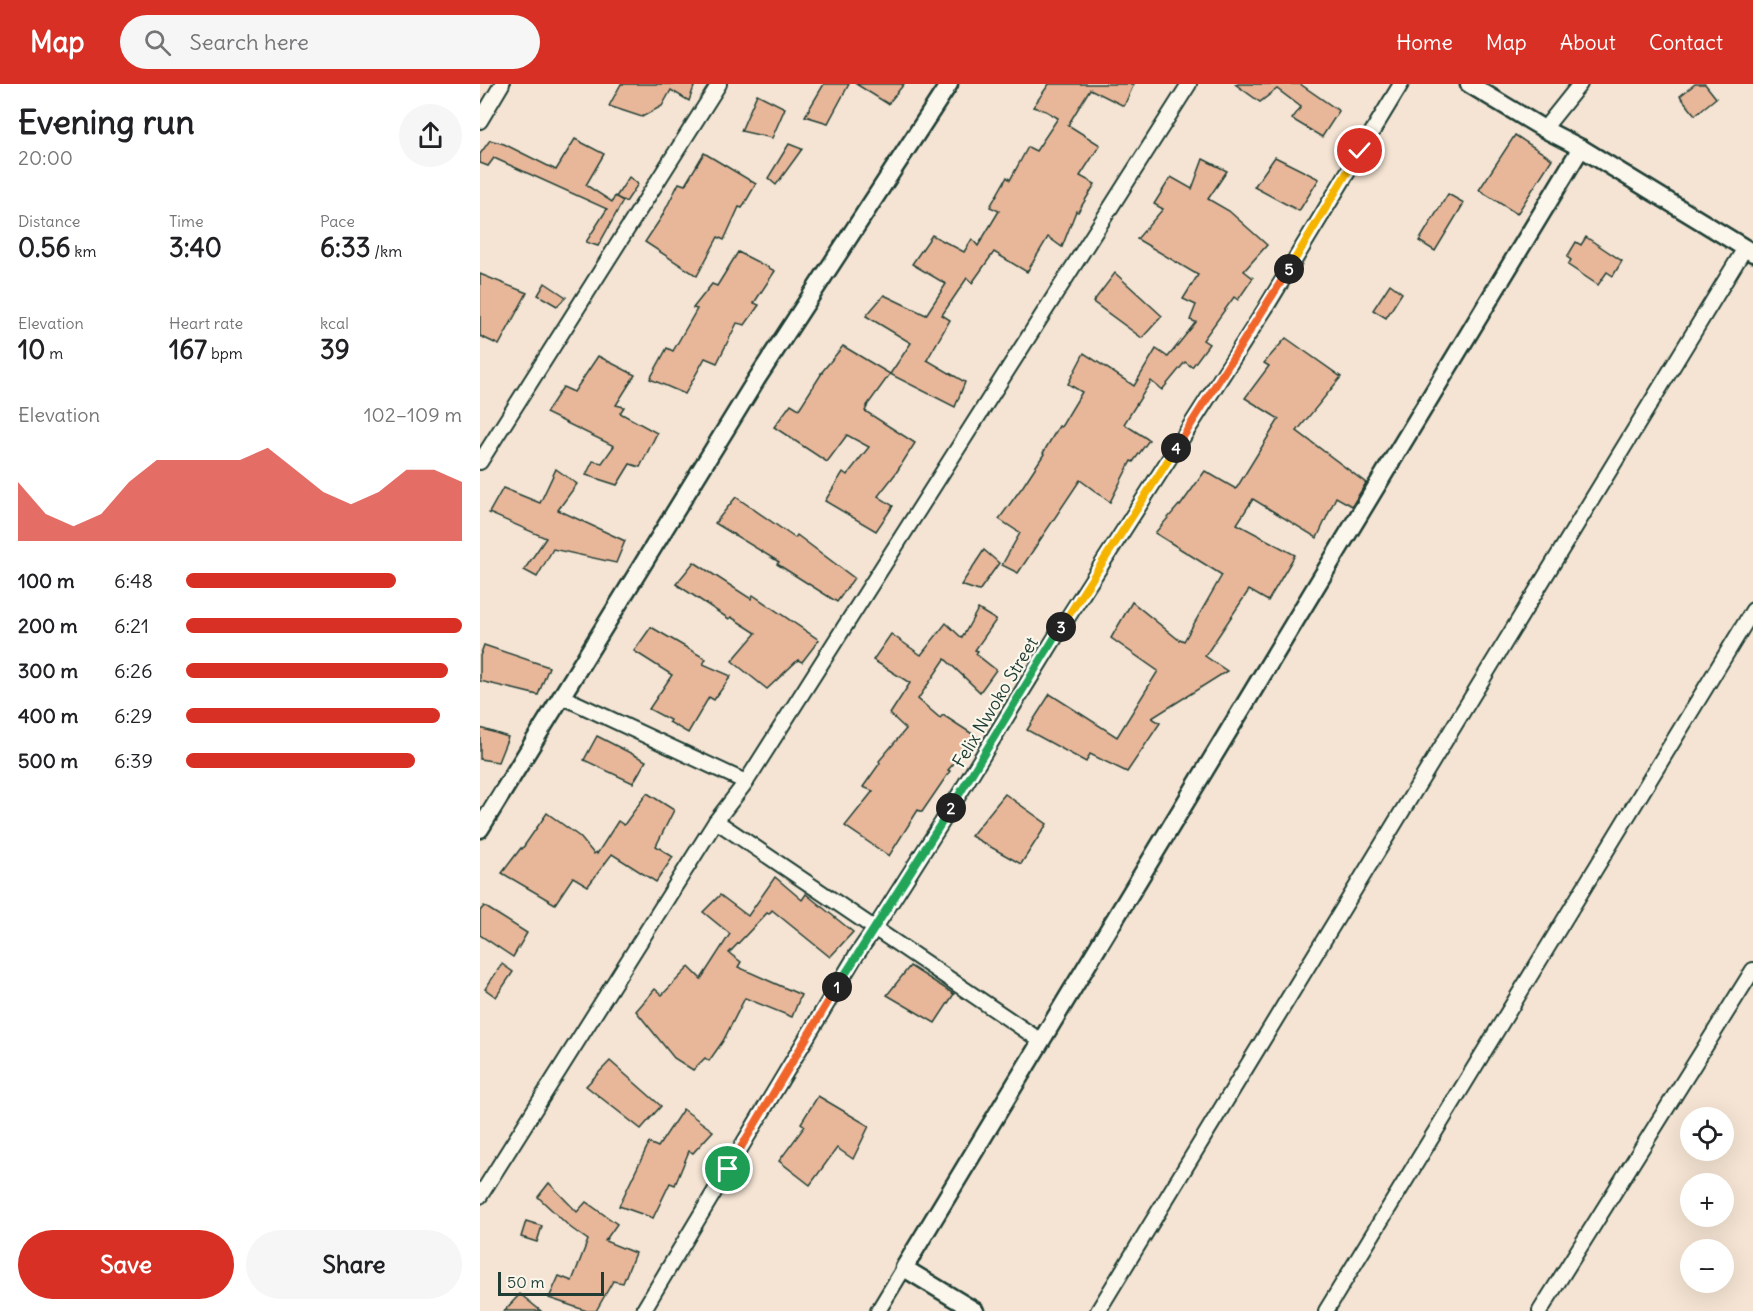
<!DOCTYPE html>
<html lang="en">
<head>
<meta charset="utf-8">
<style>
  body { margin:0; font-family:Delius,sans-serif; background:#f6f6f6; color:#202124; height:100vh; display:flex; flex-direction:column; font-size:22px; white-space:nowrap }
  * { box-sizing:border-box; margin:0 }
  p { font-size:20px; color:#757577 }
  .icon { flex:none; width:33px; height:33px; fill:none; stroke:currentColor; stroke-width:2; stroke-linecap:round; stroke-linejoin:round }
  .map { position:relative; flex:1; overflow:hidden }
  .sheet { display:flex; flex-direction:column; background:#fff; width:480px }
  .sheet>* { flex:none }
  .controls { position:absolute; left:1200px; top:1023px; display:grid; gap:12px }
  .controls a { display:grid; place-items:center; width:54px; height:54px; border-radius:50%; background:#fff; box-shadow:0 6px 24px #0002; font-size:30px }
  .scale { position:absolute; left:18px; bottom:15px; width:106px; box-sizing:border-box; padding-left:6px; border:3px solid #1f3d34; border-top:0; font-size:16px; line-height:21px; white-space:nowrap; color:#1f3d34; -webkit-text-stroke:4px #fbf7ec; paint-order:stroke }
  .pin { position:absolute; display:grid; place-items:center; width:51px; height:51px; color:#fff; margin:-26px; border:3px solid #fff; border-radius:50%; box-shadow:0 2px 6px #0007 }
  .km { position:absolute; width:30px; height:30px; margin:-15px; border-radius:50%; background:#222; color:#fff; font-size:16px; line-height:30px; text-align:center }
  .round { display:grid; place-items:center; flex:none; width:63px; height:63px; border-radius:32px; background:#f6f6f6 }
  .summary { display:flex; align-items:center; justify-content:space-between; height:102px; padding:0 18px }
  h1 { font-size:33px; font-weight:700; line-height:45px }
  .stats { display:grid; grid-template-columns:repeat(3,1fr); gap:9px; height:102px; padding:6px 18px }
  .stats div { display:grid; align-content:center }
  .stats b { font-size:26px; font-weight:700 }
  .stats small { font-size:16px; font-weight:400 }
  .stats p { font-size:16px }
  .chart { height:168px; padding:12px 18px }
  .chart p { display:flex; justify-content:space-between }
  .chart svg { width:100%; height:108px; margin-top:6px; fill:#d93025; opacity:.7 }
  .cta { display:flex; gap:12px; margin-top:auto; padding:12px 18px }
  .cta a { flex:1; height:69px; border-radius:36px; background:#d93025; color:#fff; font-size:24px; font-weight:700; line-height:69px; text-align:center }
  .cta a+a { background:#f6f6f6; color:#202124 }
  ul { padding:0 18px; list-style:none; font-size:20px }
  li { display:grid; grid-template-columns:96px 72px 1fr; align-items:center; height:45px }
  li i { height:15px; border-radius:8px; background:#d93025 }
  header { display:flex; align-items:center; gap:36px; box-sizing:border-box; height:84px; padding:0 30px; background:#d93025; color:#fff }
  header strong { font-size:28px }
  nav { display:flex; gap:33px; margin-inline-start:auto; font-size:21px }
  .search { width:420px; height:54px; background:#f6f6f6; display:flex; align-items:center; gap:15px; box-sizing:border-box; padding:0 21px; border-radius:33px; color:#757577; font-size:22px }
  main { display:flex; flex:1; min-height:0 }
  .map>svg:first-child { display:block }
</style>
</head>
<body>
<header>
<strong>Map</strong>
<div class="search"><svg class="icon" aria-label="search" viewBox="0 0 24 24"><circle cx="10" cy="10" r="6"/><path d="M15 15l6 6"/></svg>Search here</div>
<nav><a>Home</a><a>Map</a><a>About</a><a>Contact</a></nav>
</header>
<main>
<section class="sheet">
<div class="summary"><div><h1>Evening run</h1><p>20:00</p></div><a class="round"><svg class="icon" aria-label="share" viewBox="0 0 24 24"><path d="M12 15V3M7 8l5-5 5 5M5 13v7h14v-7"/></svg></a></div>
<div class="stats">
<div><p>Distance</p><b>0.56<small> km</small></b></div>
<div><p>Time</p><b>3:40</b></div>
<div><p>Pace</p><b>6:33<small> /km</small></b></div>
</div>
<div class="stats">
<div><p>Elevation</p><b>10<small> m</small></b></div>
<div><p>Heart rate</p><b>167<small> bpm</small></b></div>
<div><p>kcal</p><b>39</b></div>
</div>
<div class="chart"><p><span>Elevation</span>102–109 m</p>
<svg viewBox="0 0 160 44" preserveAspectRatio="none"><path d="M0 44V20L10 33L20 38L30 33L40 20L50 11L60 11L70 11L80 11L90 6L100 15L110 24L120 29L130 24L140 15L150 15L160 20V44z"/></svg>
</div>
<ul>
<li><b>100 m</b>6:48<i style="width:76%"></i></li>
<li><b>200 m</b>6:21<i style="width:100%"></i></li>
<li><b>300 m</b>6:26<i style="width:95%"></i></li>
<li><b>400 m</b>6:29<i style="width:92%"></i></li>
<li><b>500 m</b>6:39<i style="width:83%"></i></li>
</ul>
<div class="cta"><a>Save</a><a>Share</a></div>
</section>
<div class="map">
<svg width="1273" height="1227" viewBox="0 0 1273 1227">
  <rect width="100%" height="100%" fill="#f5e4d3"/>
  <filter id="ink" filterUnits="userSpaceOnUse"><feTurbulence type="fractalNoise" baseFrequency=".0167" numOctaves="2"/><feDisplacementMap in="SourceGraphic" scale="12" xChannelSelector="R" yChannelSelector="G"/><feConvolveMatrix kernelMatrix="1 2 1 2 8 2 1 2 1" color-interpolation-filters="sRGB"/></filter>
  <g filter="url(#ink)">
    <!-- building -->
    <g fill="#e8b79a" stroke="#1f3d34" stroke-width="1.5">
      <polygon points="141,0 215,0 209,17 191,6 182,22 162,33 129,22"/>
      <polygon points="344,0 369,0 348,39 325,32"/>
      <polygon points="376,0 424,0 408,20"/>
      <polygon points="569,0 654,0 644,22 610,5 588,41 620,61 600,92 615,100 598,128 596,127 582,163 568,153 547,188 514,168 492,199 487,194 462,231 470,236 447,276 485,298 475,323 410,290 431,259 386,232 404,211 446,231 466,200 432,180 452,151 484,168 492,155 498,162 519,127 510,123 527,93 530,96 548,63 556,67 578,34 566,27 553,23"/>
      <polygon points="755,0 820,0 859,27 842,53 812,35 821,23 797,5 780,18"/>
      <polygon points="1215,0 1225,0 1236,14 1215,31 1200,12"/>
      <polygon points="277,10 305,24 292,54 261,47"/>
      <polygon points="1035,51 1072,75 1037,130 999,106"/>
      <polygon points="95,55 124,70 106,101 132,118 135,112 143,117 118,162 106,158 127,125 14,74 8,82 0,79 0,70 10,56 24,60 76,86"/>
      <polygon points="309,60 322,65 296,101 288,94"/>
      <polygon points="224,69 276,100 262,124 259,123 244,156 238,153 217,192 165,158 181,134 199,99 205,101"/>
      <polygon points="795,73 839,95 819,127 774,103"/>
      <polygon points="723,75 747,87 728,115 749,127 787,161 764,187 773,194 758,216 754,213 723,256 729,260 712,283 705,278 682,306 671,297 644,340 669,356 653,378 651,377 630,418 600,396 538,489 522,481 540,449 519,435 543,402 564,370 563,369 579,342 581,343 602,308 588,300 604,269 654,302 676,265 688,273 716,238 710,236 716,221 703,215 718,191 657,155 683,125 674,120 691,93 712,105"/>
      <polygon points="149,93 158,100 146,118 136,113"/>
      <polygon points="968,110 984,119 955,167 939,157"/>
      <polygon points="1106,153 1142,177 1133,192 1127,188 1118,201 1088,181 1091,176 1087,173 1096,158 1101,161"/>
      <polygon points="258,168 295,187 274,219 279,221 265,241 257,239 237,279 225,274 205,310 170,295 187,264 193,267 217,225 213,224 232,200 237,202"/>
      <polygon points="635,189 682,232 662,254 613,218"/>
      <polygon points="0,190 47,209 19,261 0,252"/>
      <polygon points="65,199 86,213 77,222 58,211"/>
      <polygon points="910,200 922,209 906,234 893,226"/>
      <polygon points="806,254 861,293 817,347 886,399 872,422 856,413 837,454 773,415 757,440 815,471 788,517 769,506 725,572 747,587 672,634 680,639 647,688 610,670 606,678 547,646 570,610 637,653 678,587 631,554 652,518 699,556 700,555 704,557 742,491 675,449 699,421 700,422 725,387 756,405 799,335 765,314 789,282 784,279"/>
      <polygon points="363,262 410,290 386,323 387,323 385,327 435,359 416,389 398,412 413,422 396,447 345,417 363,388 367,391 389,363 367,351 347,378 294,343 311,320 319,325 342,289 341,289"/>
      <polygon points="118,272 155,291 136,321 144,323 140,329 177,349 160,383 150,380 137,401 106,391 113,377 122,379 134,362 66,329 83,303 94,308"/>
      <polygon points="76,385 97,400 78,426 145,457 136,479 73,465 57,493 44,486 66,454 9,429 23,404 60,419"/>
      <polygon points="256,413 315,454 317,451 374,494 357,518 297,480 299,478 235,439"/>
      <polygon points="504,466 519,479 499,507 481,501"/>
      <polygon points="214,478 271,515 273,511 339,556 322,578 318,576 287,605 252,577 276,549 251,533 249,535 196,500"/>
      <polygon points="498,525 516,536 495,566 498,567 496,570 516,586 500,608 465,575 438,615 460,634 463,631 497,653 468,686 470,687 442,728 438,726 409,772 365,742 393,707 383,703 400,679 399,677 426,645 410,630 430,599 393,576 411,550 441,571 466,539 482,554"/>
      <polygon points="171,543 226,575 223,580 251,592 234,616 229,613 208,649 189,638 190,636 169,625 192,591 154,567"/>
      <polygon points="4,561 69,583 58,611 0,597 0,572"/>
      <polygon points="0,644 28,653 18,678 0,675"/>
      <polygon points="117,652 166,677 153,699 104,676"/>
      <polygon points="167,709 194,726 176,762 193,773 176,798 132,770 108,802 93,793 75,820 22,789 41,764 42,765 67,729 100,753 114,770 116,768 117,770 138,737 144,741"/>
      <polygon points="525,710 567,740 541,780 491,752"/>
      <polygon points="295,793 322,816 326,810 373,848 350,873 292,826 289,830 287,829 249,869 261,878 258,883 321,911 312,933 265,914 243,957 229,977 225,974 213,986 194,974 156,927 175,905 182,911 209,883 221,895 250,850 223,828 240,811 268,832"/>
      <polygon points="4,822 47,849 33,873 0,851 0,827"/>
      <polygon points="22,880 33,888 16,913 5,905"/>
      <polygon points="430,882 474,910 455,939 407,911"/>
      <polygon points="130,977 181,1022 161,1045 106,1002"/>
      <polygon points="338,1012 389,1042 373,1075 357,1064 330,1101 299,1077 325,1042 321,1039"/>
      <polygon points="203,1025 233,1047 213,1069 209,1067 195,1101 190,1099 173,1134 139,1122 169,1059 178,1063"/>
      <polygon points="69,1099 97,1128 106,1118 137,1140 125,1157 155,1169 143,1199 133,1197 116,1227 107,1227 69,1214 79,1192 92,1197 108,1156 91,1144 58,1113"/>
      <polygon points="46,1137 62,1142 57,1158 41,1153"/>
      <polygon points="40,1210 61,1227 24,1227"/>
    </g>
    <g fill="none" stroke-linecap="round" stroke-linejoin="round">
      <defs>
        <g id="minor">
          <polyline points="0,37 22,0"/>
          <polyline points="1064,45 1100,0"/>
          <polyline points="0,378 239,0"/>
          <polyline points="83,613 266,698"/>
          <polyline points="236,737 561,957"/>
          <polyline points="0,1112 236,737 266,698 709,0"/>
          <polyline points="163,1227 375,873 395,844 461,740 581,544 785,225 921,0"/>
          <polyline points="398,1227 424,1184"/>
          <polyline points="618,1227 1265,164"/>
          <polyline points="846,1227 1273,526"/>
          <polyline points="1060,1227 1273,886"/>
        </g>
        <g id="tertiary">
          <polyline points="989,0 1064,45 1101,64 1273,169"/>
          <polyline points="0,745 276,296 469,0"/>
          <polyline points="495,1227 424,1184 1101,64"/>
        </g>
      </defs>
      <!-- minor casing -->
      <use href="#minor" stroke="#1f3d34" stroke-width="18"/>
      <!-- tertiary casing -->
      <use href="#tertiary" stroke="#1f3d34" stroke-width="21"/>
      <!-- minor -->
      <use href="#minor" stroke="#fbf7ec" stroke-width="14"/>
      <!-- tertiary -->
      <use href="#tertiary" stroke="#fbf7ec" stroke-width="16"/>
    </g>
  </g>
  <g fill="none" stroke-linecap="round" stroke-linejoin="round" filter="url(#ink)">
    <defs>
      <polyline id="split-1" points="248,1085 357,903"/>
      <polyline id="split-2" points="357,903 471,724"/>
      <polyline id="split-3" points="471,724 581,543"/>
      <polyline id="split-4" points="581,543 696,364"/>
      <polyline id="split-5" points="696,364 809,185"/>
      <polyline id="split-6" points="809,185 880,67"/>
    </defs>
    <!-- split-1 casing -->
    <use href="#split-1" stroke="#fff" stroke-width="12"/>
    <!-- split-2 casing -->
    <use href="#split-2" stroke="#fff" stroke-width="12"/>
    <!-- split-3 casing -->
    <use href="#split-3" stroke="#fff" stroke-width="12"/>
    <!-- split-4 casing -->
    <use href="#split-4" stroke="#fff" stroke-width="12"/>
    <!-- split-5 casing -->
    <use href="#split-5" stroke="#fff" stroke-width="12"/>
    <!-- split-6 casing -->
    <use href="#split-6" stroke="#fff" stroke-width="12"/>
    <!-- split-1 -->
    <use href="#split-1" stroke="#f0652b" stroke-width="8"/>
    <!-- split-2 -->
    <use href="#split-2" stroke="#22a559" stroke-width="8"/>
    <!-- split-3 -->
    <use href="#split-3" stroke="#22a559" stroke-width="8"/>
    <!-- split-4 -->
    <use href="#split-4" stroke="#f5b400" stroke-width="8"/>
    <!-- split-5 -->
    <use href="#split-5" stroke="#f0652b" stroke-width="8"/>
    <!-- split-6 -->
    <use href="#split-6" stroke="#f5b400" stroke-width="8"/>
  </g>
  <g text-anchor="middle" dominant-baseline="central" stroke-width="4.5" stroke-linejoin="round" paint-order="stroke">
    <!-- street labels -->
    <g font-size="18" fill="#1f3d34" stroke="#fbf7ec">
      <text transform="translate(515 618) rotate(-59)">Felix Nwoko Street</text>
    </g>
  </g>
</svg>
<div class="controls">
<a><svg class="icon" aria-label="locate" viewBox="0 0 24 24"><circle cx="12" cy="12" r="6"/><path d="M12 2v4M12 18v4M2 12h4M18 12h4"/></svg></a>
<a>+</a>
<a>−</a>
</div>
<div class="scale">50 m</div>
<div class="pin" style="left:248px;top:1085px;background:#1e9e55"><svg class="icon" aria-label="arrive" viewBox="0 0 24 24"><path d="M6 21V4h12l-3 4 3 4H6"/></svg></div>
<div class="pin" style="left:880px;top:67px;background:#d93025"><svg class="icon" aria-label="check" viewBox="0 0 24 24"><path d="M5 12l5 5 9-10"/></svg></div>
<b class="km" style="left:357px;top:903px">1</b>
<b class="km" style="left:471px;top:724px">2</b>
<b class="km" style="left:581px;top:543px">3</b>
<b class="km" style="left:696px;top:364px">4</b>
<b class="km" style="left:809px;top:185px">5</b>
</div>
</main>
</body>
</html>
